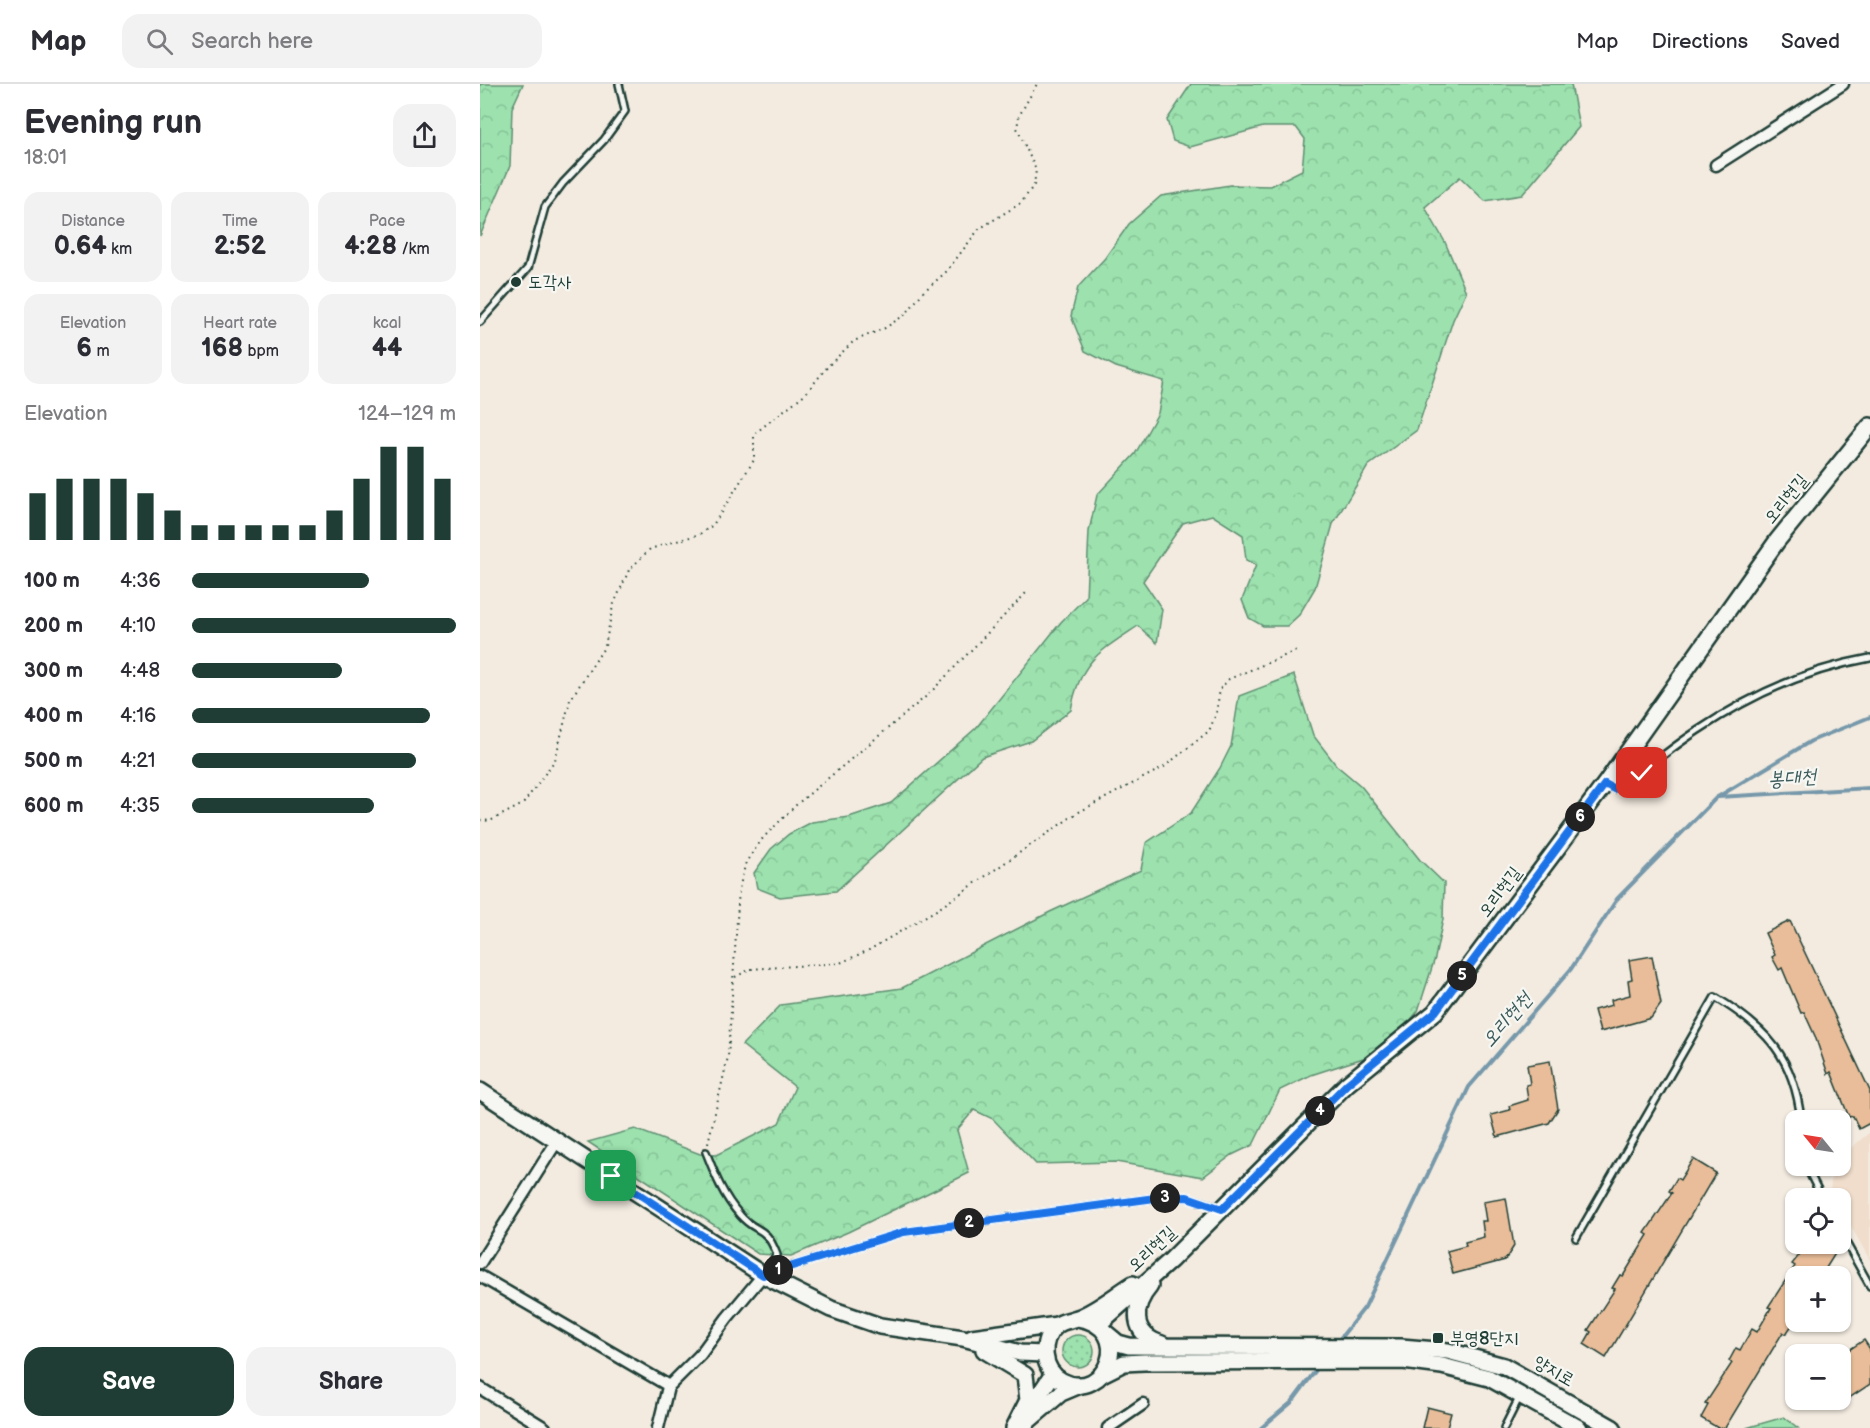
<!DOCTYPE html>
<html lang="en">
<head>
<meta charset="utf-8">
<style>
  body { margin:0; font-family:"Balsamiq Sans","Poor Story",sans-serif; background:#f2f2f3; color:#2b2b33; height:100vh; display:flex; flex-direction:column; font-size:22px; white-space:nowrap }
  * { box-sizing:border-box; margin:0 }
  p { font-size:20px; color:#7c7c81 }
  .icon { flex:none; width:33px; height:33px; fill:none; stroke:currentColor; stroke-width:2; stroke-linecap:round; stroke-linejoin:round }
  .map { position:relative; flex:1; overflow:hidden }
  .drawer { display:flex; flex-direction:column; background:#fff; width:480px }
  .drawer>* { flex:none }
  .needle { width:39px; rotate:300deg }
  .controls { position:absolute; left:1305px; top:1026px; display:grid; gap:12px }
  .controls a { display:grid; place-items:center; width:66px; height:66px; border-radius:12px; background:#fff; box-shadow:0 2px 4px #0004; font-size:30px }
  .pin { position:absolute; display:grid; place-items:center; width:51px; height:51px; color:#fff; margin:-26px; border-radius:12px; box-shadow:0 3px 9px #0006 }
  .km { position:absolute; width:30px; height:30px; margin:-15px; border-radius:50%; background:#222; color:#fff; font-size:16px; line-height:30px; text-align:center }
  .round { display:grid; place-items:center; flex:none; width:63px; height:63px; border-radius:18px; background:#f2f2f3 }
  .head { display:flex; align-items:center; justify-content:space-between; height:102px; padding:0 24px }
  h1 { font-size:33px; font-weight:700; line-height:45px }
  .stats { display:grid; grid-template-columns:repeat(3,1fr); gap:9px; height:102px; padding:6px 24px }
  .stats div { display:grid; align-content:center; border-radius:15px; background:#f2f2f3; text-align:center }
  .stats b { font-size:26px; font-weight:700 }
  .stats small { font-size:16px; font-weight:400 }
  .stats p { font-size:16px }
  .chart { height:168px; padding:12px 24px }
  .chart p { display:flex; justify-content:space-between }
  .chart svg { width:100%; height:108px; margin-top:6px; stroke:#1f3d34; stroke-width:6 }
  .primary-button { display:flex; gap:12px; margin-top:auto; padding:12px 24px }
  .primary-button a { flex:1; height:69px; border-radius:18px; background:#1f3d34; color:#fff; font-size:24px; font-weight:700; line-height:69px; text-align:center }
  .primary-button a+a { background:#f2f2f3; color:#2b2b33 }
  ul { padding:0 24px; list-style:none; font-size:20px }
  li { display:grid; grid-template-columns:96px 72px 1fr; align-items:center; height:45px }
  li i { height:15px; border-radius:8px; background:#1f3d34 }
  header { display:flex; align-items:center; gap:36px; box-sizing:border-box; height:84px; padding:0 30px; background:#fff; border-bottom:2px solid #e1e1e2 }
  header strong { font-size:28px }
  nav { display:flex; gap:33px; margin-inline-start:auto; font-size:21px }
  .search { width:420px; height:54px; background:#f2f2f3; display:flex; align-items:center; gap:15px; box-sizing:border-box; padding:0 21px; border-radius:18px; color:#7c7c81; font-size:22px }
  main { display:flex; flex:1; min-height:0 }
  .map>svg:first-child { display:block }
</style>
</head>
<body>
<header>
<strong>Map</strong>
<div class="search"><svg class="icon" aria-label="search" viewBox="0 0 24 24"><circle cx="10" cy="10" r="6"/><path d="M15 15l6 6"/></svg>Search here</div>
<nav><a>Map</a><a>Directions</a><a>Saved</a></nav>
</header>
<main>
<section class="drawer">
<div class="head"><div><h1>Evening run</h1><p>18:01</p></div><a class="round"><svg class="icon" aria-label="share" viewBox="0 0 24 24"><path d="M12 15V3M7 8l5-5 5 5M5 13v7h14v-7"/></svg></a></div>
<div class="stats">
<div><p>Distance</p><b>0.64<small> km</small></b></div>
<div><p>Time</p><b>2:52</b></div>
<div><p>Pace</p><b>4:28<small> /km</small></b></div>
</div>
<div class="stats">
<div><p>Elevation</p><b>6<small> m</small></b></div>
<div><p>Heart rate</p><b>168<small> bpm</small></b></div>
<div><p>kcal</p><b>44</b></div>
</div>
<div class="chart"><p><span>Elevation</span>124–129 m</p>
<svg viewBox="0 0 160 44" preserveAspectRatio="none"><path d="M5 44V25M15 44V19M25 44V19M35 44V19M45 44V25M55 44V32M65 44V38M75 44V38M85 44V38M95 44V38M105 44V38M115 44V32M125 44V19M135 44V6M145 44V6M155 44V19"/></svg>
</div>
<ul>
<li><b>100 m</b>4:36<i style="width:67%"></i></li>
<li><b>200 m</b>4:10<i style="width:100%"></i></li>
<li><b>300 m</b>4:48<i style="width:57%"></i></li>
<li><b>400 m</b>4:16<i style="width:90%"></i></li>
<li><b>500 m</b>4:21<i style="width:85%"></i></li>
<li><b>600 m</b>4:35<i style="width:69%"></i></li>
</ul>
<div class="primary-button"><a>Save</a><a>Share</a></div>
</section>
<div class="map">
<svg width="1390" height="1344" viewBox="0 0 1390 1344">
  <defs>
    <pattern id="grass-dots" width="8" height="8" patternUnits="userSpaceOnUse" patternTransform="scale(1.5)"><rect width="8" height="8" fill="#9ce1ae"/><path d="M2 2h.1M6 6h.1" fill="none" stroke="#86c296" stroke-width="1.8" stroke-linecap="round"/></pattern>
    <pattern id="forest-crowns" width="20" height="18" patternUnits="userSpaceOnUse" patternTransform="scale(1.5)"><rect width="20" height="18" fill="#9ce1ae"/><path d="M2 6a3 3 0 1 1 6 0M12 15a3 3 0 1 1 6 0" fill="none" stroke="#86c296"/></pattern>
  </defs>
  <rect width="100%" height="100%" fill="#f3ebe0"/>
  <filter id="ink" filterUnits="userSpaceOnUse"><feTurbulence type="fractalNoise" baseFrequency=".0167" numOctaves="2"/><feDisplacementMap in="SourceGraphic" scale="12" xChannelSelector="R" yChannelSelector="G"/><feConvolveMatrix kernelMatrix="1 2 1 2 8 2 1 2 1" color-interpolation-filters="sRGB"/></filter>
  <g filter="url(#ink)">
    <!-- built -->
    <polygon fill="#f0ddcb" points="1390,1048 1390,1176 1361,1125 1360,1114 1354,1114 1350,1108 1352,1088 1357,1082 1360,1082 1361,1076 1366,1068"/>
    <!-- grass -->
    <circle fill="url(#grass-dots)" stroke="#5e8f71" stroke-width="1.5" cx="598" cy="1267" r="16"/>
    <!-- forest -->
    <g fill="url(#forest-crowns)" stroke="#5e8f71" stroke-width="1.5">
      <polygon points="0,0 43,0 32,24 30,82 0,152"/>
      <path d="M711 0H1091L1099 43 1042 111 1005 117 980 93 945 123 965 158 986 208 973 236 937 346 888 382 853 440 835 504 819 531 807 542H783L769 534 762 516 776 481 766 476 763 451 732 431 703 439 663 497 682 525 677 559 658 542C619 568 600 577 591 626L551 657 502 673 356 807 300 813 277 804 274 789 291 765 309 750 332 738 369 733 411 719 496 644 581 538 606 513 609 447 617 411 655 370 678 329 684 297 636 283 605 267 591 232 598 203 625 174 649 140 681 112 750 101 790 102 822 86 825 55 816 43H783L710 63 693 57 687 36Z"/>
      <polygon points="814,591 833,651 856,681 881,702 940,776 964,799 963,835 955,874 938,927 905,967 831,991 800,1006 773,1061 752,1071 723,1093 636,1078 556,1080 513,1035 494,1026 477,1046 489,1089 368,1148 311,1172 278,1170 108,1058 155,1045 220,1070 236,1071 299,1039 315,1003 262,961 301,921 422,904 570,828 661,786 666,759 711,729 740,684 751,662 759,612"/>
    </g>
    <!-- green -->
    <polygon fill="#9ce1ae" stroke="#5e8f71" stroke-width="1.5" points="1304,1333 1318,1344 1266,1344"/>
    <g fill="none" stroke-linecap="round" stroke-linejoin="round">
      <!-- stream -->
      <g stroke="#7698aa" stroke-width="4">
        <polyline points="1238,713 1390,704"/>
        <polyline points="858,1257 885,1223 989,1003 1091,885 1137,815 1236,714 1331,657 1390,633"/>
        <polyline points="781,1344 812,1318 839,1282"/>
      </g>
    </g>
    <!-- building -->
    <g fill="#e9bd99" stroke="#1f3d34" stroke-width="1.5">
      <polygon points="1310,837 1390,1007 1390,1039 1379,1045 1373,1032 1369,1033 1351,988 1348,990 1335,952 1324,928 1321,929 1302,884 1299,886 1292,873 1295,871 1285,849"/>
      <polygon points="1172,872 1181,920 1171,934 1120,948 1114,926 1132,921 1131,916 1150,911 1148,896 1152,895 1149,876"/>
      <polygon points="1070,977 1078,1025 1069,1039 1017,1053 1011,1031 1030,1026 1029,1022 1048,1016 1046,1001 1050,1000 1047,981"/>
      <polygon points="1213,1075 1236,1089 1126,1274 1104,1260 1111,1248 1108,1246 1135,1205 1132,1204 1140,1191 1143,1192 1168,1151 1165,1149 1192,1109 1189,1107 1197,1094 1200,1096"/>
      <polygon points="1026,1114 1034,1162 1025,1176 973,1190 967,1167 986,1162 985,1158 1004,1153 1002,1137 1006,1137 1003,1118"/>
      <polygon points="1328,1160 1361,1160 1341,1192 1316,1192 1316,1235 1306,1250 1303,1248 1245,1344 1238,1344 1221,1334 1228,1321 1225,1320 1252,1279 1249,1277 1256,1264 1260,1266 1272,1245 1277,1248 1291,1224 1288,1223 1315,1182 1312,1180"/>
      <polygon points="1384,1256 1390,1265 1390,1300 1360,1320 1360,1272"/>
      <polygon points="947,1323 971,1329 967,1344 942,1344"/>
    </g>
    <g fill="none" stroke-linecap="round" stroke-linejoin="round">
      <defs>
        <g id="lane">
          <polyline points="0,238 48,184 65,123 83,99 124,56 145,27 139,0"/>
          <path d="M1126 701 1134 705C1164 688 1188 666 1217 647 1269 612 1328 585 1390 574"/>
          <path d="M226 1068C235 1091 243 1112 260 1131 277 1151 285 1139 297 1171L284 1190"/>
          <polyline points="1326,1082 1342,1114"/>
          <polyline points="1360,1148 1390,1202"/>
          <path d="M1096 1154 1235 913C1288 945 1314 974 1321 1036"/>
          <polyline points="289,1189 424,1148 675,1114 707,1113 741,1124"/>
          <polyline points="1024,1344 1039,1314"/>
        </g>
        <g id="street">
          <polyline points="1236,81 1363,0"/>
          <polyline points="0,1179 77,1057"/>
          <polyline points="0,1192 189,1302"/>
          <polyline points="0,1304 65,1344"/>
          <polyline points="178,1344 188,1303 220,1271 247,1234 283,1191"/>
          <polyline points="628,1344 663,1320"/>
        </g>
        <g id="secondary">
          <polyline points="0,1007 283,1191 351,1225 400,1242 483,1254 540,1269 564,1270"/>
          <path d="M670 1202C652 1223 651 1251 682 1260"/>
          <path d="M598 1234C657 1243 626 1320 582 1297 562 1286 559 1257 576 1242 583 1236 590 1237 597 1234 617 1227 635 1211 653 1200"/>
          <polyline points="618,1241 691,1176 867,1000 955,928 1125,700 1297,457 1390,342"/>
          <polyline points="626,1249 638,1259 649,1262 921,1263 968,1267 1024,1282 1133,1344"/>
          <polyline points="492,1253 577,1241"/>
          <polyline points="504,1266 545,1291 548,1316 534,1344"/>
          <polyline points="622,1290 644,1279 664,1278 923,1277 962,1282 1009,1294 1099,1344"/>
          <polyline points="548,1327 573,1290"/>
          <polyline points="540,1344 581,1309 600,1301"/>
        </g>
      </defs>
      <!-- lane casing -->
      <use href="#lane" stroke="#1f3d34" stroke-width="10"/>
      <!-- street casing -->
      <use href="#street" stroke="#1f3d34" stroke-width="15"/>
      <!-- secondary casing -->
      <use href="#secondary" stroke="#1f3d34" stroke-width="20"/>
      <!-- path -->
      <g stroke="#1f3d34" stroke-width="2" stroke-dasharray="1.5 4.5" stroke-linecap="butt">
        <polyline points="0,736 10,737 43,720 75,676 90,616 125,562 133,522 149,486 170,465 220,450 233,441 274,376 274,350 326,309 349,281 374,257 405,244 426,230 443,208 466,188 499,145 541,119 554,101 556,86 537,44 539,32 557,0"/>
        <polyline points="255,893 271,885 360,879 389,866 458,825 597,729 684,683 729,647 736,630 740,605 749,595 816,567"/>
        <polyline points="228,1059 248,973 259,805 266,778 283,754 316,721 449,610 546,509"/>
      </g>
      <!-- lane -->
      <use href="#lane" stroke="#f6f6f2" stroke-width="5"/>
      <!-- street -->
      <use href="#street" stroke="#f6f6f2" stroke-width="10"/>
      <!-- secondary -->
      <use href="#secondary" stroke="#f6f6f2" stroke-width="15"/>
    </g>
  </g>
  <g fill="none" stroke-linecap="round" stroke-linejoin="round" filter="url(#ink)">
    <defs>
      <polyline id="route" points="131,1092 283,1191 424,1148 675,1114 707,1113 742,1125 867,1000 955,928 1125,700 1134,705 1162,689"/>
    </defs>
    <!-- route casing -->
    <use href="#route" stroke="#fff" stroke-width="12"/>
    <!-- route -->
    <use href="#route" stroke="#1a73e8" stroke-width="8"/>
  </g>
  <!-- markers -->
  <g fill="#1f3d34" stroke="#f6f6f2" stroke-width="2">
    <circle cx="36" cy="198" r="6"/>
    <rect x="952" y="1248" width="12" height="12" rx="3"/>
  </g>
  <g text-anchor="middle" dominant-baseline="central" stroke-width="4.5" stroke-linejoin="round" paint-order="stroke">
    <!-- poi labels -->
    <g font-size="18" fill="#1f3d34" stroke="#f6f6f2" text-anchor="start">
      <text x="48" y="198">도각사</text>
      <text x="970" y="1254">부영8단지</text>
    </g>
    <!-- street labels -->
    <g font-size="18" fill="#1f3d34" stroke="#f6f6f2">
      <text transform="translate(1306 415) rotate(-51)">오리현길</text>
      <text transform="translate(1020 808) rotate(-53)">오리현길</text>
      <text transform="translate(672 1165) rotate(-43)">오리현길</text>
      <text transform="translate(1074 1287) rotate(30)">양지로</text>
    </g>
    <!-- water labels -->
    <g font-size="20" font-style="italic" fill="#3c5b5b" stroke="#f6f6f2">
      <text transform="translate(1312 694) rotate(-4)">봉대천</text>
      <text transform="translate(1027 936) rotate(-49)">오리현천</text>
    </g>
  </g>
</svg>
<div class="controls">
<a><svg class="needle" viewBox="-14 -14 28 28"><path d="M0-13l5 13h-10z" fill="#e53935"/><path d="M0 13l5-13h-10z" fill="#7c7c81"/></svg></a>
<a><svg class="icon" aria-label="locate" viewBox="0 0 24 24"><circle cx="12" cy="12" r="6"/><path d="M12 2v4M12 18v4M2 12h4M18 12h4"/></svg></a>
<a>+</a>
<a>−</a>
</div>
<div class="pin" style="left:131px;top:1092px;background:#1e9e55"><svg class="icon" aria-label="arrive" viewBox="0 0 24 24"><path d="M6 21V4h12l-3 4 3 4H6"/></svg></div>
<div class="pin" style="left:1162px;top:689px;background:#d93025"><svg class="icon" aria-label="check" viewBox="0 0 24 24"><path d="M5 12l5 5 9-10"/></svg></div>
<b class="km" style="left:298px;top:1186px">1</b>
<b class="km" style="left:489px;top:1139px">2</b>
<b class="km" style="left:685px;top:1114px">3</b>
<b class="km" style="left:840px;top:1027px">4</b>
<b class="km" style="left:982px;top:892px">5</b>
<b class="km" style="left:1100px;top:733px">6</b>
</div>
</main>
</body>
</html>
